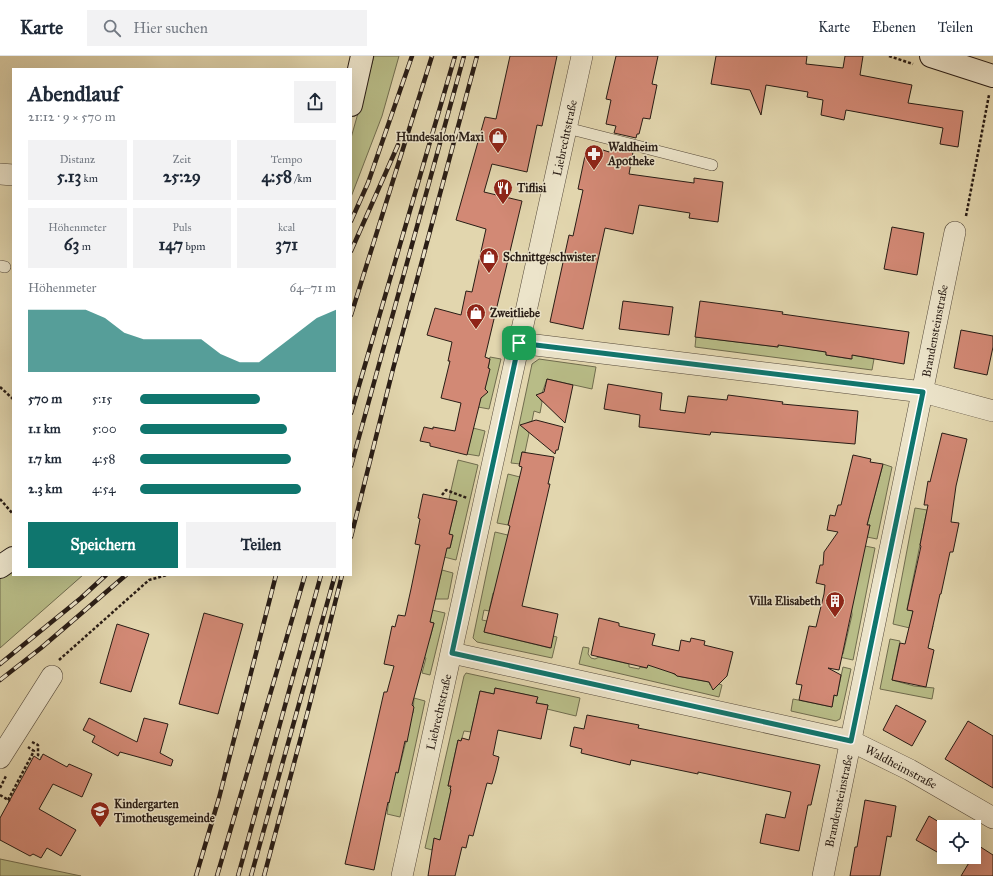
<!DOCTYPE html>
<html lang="de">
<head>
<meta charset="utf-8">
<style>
  body { margin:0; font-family:"IM FELL Great Primer",serif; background:#f2f2f3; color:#1f2937; height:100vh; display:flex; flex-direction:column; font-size:15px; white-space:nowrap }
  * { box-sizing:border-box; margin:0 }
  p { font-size:13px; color:#747a83 }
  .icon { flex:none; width:22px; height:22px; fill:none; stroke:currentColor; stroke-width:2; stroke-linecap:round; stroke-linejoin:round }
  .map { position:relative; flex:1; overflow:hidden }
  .panel { position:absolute; left:12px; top:12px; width:340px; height:508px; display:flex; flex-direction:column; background:#fff; border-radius:0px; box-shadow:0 4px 16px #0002 }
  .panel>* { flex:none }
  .fabs { position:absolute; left:937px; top:764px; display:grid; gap:8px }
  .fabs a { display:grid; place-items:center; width:44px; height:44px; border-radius:0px; background:#fff; box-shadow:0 4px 16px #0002; font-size:20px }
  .pin { position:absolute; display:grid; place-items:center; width:34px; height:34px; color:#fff; margin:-17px; border-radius:8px; box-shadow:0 2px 6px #0006 }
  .round { display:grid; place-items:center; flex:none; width:42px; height:42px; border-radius:0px; background:#f2f2f3 }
  .head { display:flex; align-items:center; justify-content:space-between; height:68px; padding:0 16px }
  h1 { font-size:22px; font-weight:800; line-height:30px }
  .metrics { display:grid; grid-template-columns:repeat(3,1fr); gap:6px; height:68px; padding:4px 16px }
  .metrics div { display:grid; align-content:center; border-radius:0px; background:#f2f2f3; text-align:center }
  .metrics b { font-size:17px; font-weight:800 }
  .metrics small { font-size:11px; font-weight:400 }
  .metrics p { font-size:11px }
  .chart { height:112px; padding:8px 16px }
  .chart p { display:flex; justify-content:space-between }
  .chart svg { width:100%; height:72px; margin-top:4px; fill:#0f766e; opacity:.7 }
  .button { display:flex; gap:8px; margin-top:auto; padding:8px 16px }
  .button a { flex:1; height:46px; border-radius:0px; background:#0f766e; color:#fff; font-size:16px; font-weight:800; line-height:46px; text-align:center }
  .button a+a { background:#f2f2f3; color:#1f2937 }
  ul { padding:0 16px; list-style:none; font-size:13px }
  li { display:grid; grid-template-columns:64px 48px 1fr; align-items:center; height:30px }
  li i { height:10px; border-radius:5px; background:#0f766e }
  header { display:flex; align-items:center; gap:24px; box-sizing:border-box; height:56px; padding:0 20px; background:#fff; border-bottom:1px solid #e0e1e3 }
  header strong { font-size:19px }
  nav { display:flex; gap:22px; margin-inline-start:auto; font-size:14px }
  .search { width:280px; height:36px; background:#f2f2f3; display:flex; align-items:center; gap:10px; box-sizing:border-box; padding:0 14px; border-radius:0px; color:#747a83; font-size:15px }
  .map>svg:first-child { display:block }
</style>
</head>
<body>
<header>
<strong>Karte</strong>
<div class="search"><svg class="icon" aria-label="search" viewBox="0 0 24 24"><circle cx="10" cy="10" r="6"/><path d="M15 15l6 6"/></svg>Hier suchen</div>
<nav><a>Karte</a><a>Ebenen</a><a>Teilen</a></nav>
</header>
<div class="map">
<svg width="993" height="820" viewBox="0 0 993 820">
  <rect width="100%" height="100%" fill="#e2d6ae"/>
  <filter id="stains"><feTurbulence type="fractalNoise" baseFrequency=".005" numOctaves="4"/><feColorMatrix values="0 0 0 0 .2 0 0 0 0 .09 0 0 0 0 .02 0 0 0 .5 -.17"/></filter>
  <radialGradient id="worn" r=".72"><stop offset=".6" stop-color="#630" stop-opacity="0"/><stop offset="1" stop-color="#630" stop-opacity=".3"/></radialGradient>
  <!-- green -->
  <g fill="#b8bc87" stroke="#706c4e">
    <polygon points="374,0 399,0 382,60 351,141 351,82"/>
    <polygon points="780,279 793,291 826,296 826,299 851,303 852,299 874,303 872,314 695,291 696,281 778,291"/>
    <polygon points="490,301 501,303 489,353 478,351 481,341 484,339"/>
    <polygon points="539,303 596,311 592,333 547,323 540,343 542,346 540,357 534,355 532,365 527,367 526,374 529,377 525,396 522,396 520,408 511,407 532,308"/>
    <polygon points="473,372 485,375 479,400 467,398"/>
    <polygon points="458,404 478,409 456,504 444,501 446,492 450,492 453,480 449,478 457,445 449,443"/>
    <polygon points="883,408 892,411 877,483 867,481 870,469 867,469"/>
    <polygon points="508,418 520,421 508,469 497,467"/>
    <polygon points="915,452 927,454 907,553 913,555 911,565 933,570 931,577 893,568"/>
    <polygon points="495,476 516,481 495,537 493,537 489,555 484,554 482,564 487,565 484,576 550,592 553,580 557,581 552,602 477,586 473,582"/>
    <polygon points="845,486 875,492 853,604 830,599 843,598 852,559"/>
    <polygon points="13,502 13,519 83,519 0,592 0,511"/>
    <polygon points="442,514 453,517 448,543 435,543"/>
    <polygon points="432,554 445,557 430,619 422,617 426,602 421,600 430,582 434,567 430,566"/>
    <polygon points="890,583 900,585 892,624 914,630 934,632 932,643 880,633"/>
    <polygon points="583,591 589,592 588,598 591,602 595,603 599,601 629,608 629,611 639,613 640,611 647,612 649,602 677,620 709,626 710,629 716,630 719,628 722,629 719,641 579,608"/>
    <polygon points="843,611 851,613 840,663 836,665 791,655 793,643 832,651 834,639 837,639"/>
    <polygon points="466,617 580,642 576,660 547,653 548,649 536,647 537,641 495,632 494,638 480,635 471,676 464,675 461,685 458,684 448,730 451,730 451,734 440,784 435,783 432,794 425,792 464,620"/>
    <polygon points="414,642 425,645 400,761 387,758 393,716 398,717 406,685 410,659 413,657"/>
    <polygon points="0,803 81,820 0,820"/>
  </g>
  <!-- building -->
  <g fill="#d28975" stroke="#281c15">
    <polygon points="510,0 557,0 542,70 537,69 527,116 492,108 484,136 522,145 485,301 490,303 488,312 490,313 485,333 488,336 481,342 467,399 430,390 430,387 420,385 424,371 433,373 433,371 455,375 461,347 441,342 450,305 448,305 452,286 427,279 435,252 461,259 466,235 472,236 486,173 456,164 485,61 496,63"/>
    <polygon points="616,0 658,0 652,28 657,29 650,63 643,62 639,78 637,78 636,82 614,77 616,70 606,68 611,44 606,43"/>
    <polygon points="716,0 807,0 806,8 843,12 845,0 863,0 860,19 912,29 908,47 963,55 958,91 940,88 943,72 846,54 844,64 821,59 823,44 807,41 808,36 766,29 761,59 750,34 711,28"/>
    <polygon points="611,90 633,96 629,118 694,127 694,122 723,126 718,166 689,162 690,157 639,149 633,178 605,172 583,273 550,266 569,179 573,180 583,134 578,133 586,95 602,98 603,94 609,96"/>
    <polygon points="892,171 924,177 917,219 884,213"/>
    <polygon points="623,245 673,251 669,279 619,273"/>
    <polygon points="700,245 783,256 782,258 909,276 904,308 852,299 852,303 826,299 826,296 778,289 778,291 695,281"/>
    <polygon points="961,274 993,280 993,291 987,319 954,312"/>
    <polygon points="547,323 573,329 565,367 536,339 544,336"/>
    <polygon points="608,328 662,337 660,354 685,357 688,340 727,344 728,339 783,346 782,348 858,355 855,388 711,376 710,379 639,371 640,359 604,353"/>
    <polygon points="536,364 563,371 558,394 556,394 555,398 520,369"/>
    <polygon points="942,377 967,383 956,430 951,466 959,467 953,496 950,496 941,538 940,538 928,592 934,594 926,631 892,624 900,587 905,588 913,555 907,554 921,490 920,489 928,449 924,449 928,425 930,426"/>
    <polygon points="522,396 554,401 548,428 550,428 522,550 558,558 551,592 484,576 510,470 508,469 522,411 519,410"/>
    <polygon points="853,399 871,403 870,406 883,408 867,469 870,469 839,614 828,612 841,619 837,640 834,639 832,651 799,644 802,629 796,628 809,570 816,571 824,538 825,529 816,527 820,509 823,509 824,496 838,476 827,474 830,459 835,460 838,449 841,449"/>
    <polygon points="423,438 457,445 449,478 453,479 450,492 447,492 430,566 434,567 412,649 414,651 407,686 405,685 398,717 396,716 389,747 388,746 374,814 345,808 384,636 387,636 394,610 384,608 392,570 395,571 398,559 405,560 411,533 420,489 415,488 420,463 418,462"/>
    <polygon points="204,557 243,568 218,658 179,648"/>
    <polygon points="599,562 619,567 619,570 655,578 652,589 679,595 681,584 690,586 691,582 705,585 704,589 733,596 727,620 713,634 709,626 677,620 675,618 648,609 647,612 591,599"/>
    <polygon points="117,568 149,578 131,636 100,627"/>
    <polygon points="495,632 538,641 536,647 548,649 541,683 498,674 493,699 499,701 496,714 492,728 487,727 473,780 469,779 466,792 462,791 455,820 428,820 434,782 440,784 451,734 450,733 451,730 448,730 458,684 461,685 462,682 469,684 480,635 494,638"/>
    <polygon points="896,649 926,665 912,690 883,674"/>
    <polygon points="587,659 639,669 638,672 820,709 811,749 808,749 799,795 760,787 766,758 785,762 791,736 698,716 698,718 631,704 630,709 581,697 582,693 570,690 574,671 584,673"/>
    <polygon points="89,662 137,686 144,662 168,668 160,697 173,704 171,710 120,696 118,700 92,686 95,680 83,674"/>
    <polygon points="968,665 993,680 993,732 945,703"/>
    <polygon points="43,698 67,711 69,708 92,718 82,741 53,728 39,753 76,774 61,800 47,792 41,802 33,798 30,800 0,784 0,762 34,700 40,704"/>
    <polygon points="865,744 896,750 891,781 887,780 880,820 850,820 855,791 857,791"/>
    <polygon points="929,760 944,769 944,800 916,784"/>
    <polygon points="979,790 993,799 993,820 961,820"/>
  </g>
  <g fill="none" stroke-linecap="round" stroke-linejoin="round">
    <defs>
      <g id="lane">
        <polyline points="567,72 712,109"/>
        <polyline points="0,210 5,211"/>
      </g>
      <g id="street">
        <polyline points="0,118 13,119"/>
        <polyline points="519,287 923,336 993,355"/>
        <polyline points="452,597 851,685 910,714 993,762"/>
        <polyline points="0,702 52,620"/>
        <polyline points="402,820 582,0"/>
        <polyline points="823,820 955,176"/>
      </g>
      <g id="secondary">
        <polyline points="931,0 993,20"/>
        <polyline points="351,49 362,0"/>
        <polyline points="0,511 13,502"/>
      </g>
    </defs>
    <!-- lane casing -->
    <use href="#lane" stroke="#564a3b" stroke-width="12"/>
    <!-- street casing -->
    <use href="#street" stroke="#564a3b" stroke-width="22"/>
    <!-- secondary casing -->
    <use href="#secondary" stroke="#281c15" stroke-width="24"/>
    <!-- path -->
    <g stroke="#281c15" stroke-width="2.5" stroke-dasharray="3 2" stroke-linecap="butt">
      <polyline points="889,0 913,8"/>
      <polyline points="966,160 989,39"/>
      <polyline points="0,331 13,343"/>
      <polyline points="442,439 446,434 467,442"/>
      <polyline points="0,443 13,458"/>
      <polyline points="59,604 149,524 167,519"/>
      <polyline points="32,686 38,689 38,699 41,701"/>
      <polyline points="0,732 6,720"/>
      <polyline points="0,739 10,745"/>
      <polyline points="8,744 34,695 28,691"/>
    </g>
    <!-- lane -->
    <use href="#lane" stroke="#ece4ca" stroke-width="11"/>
    <!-- street -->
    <use href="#street" stroke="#ece4ca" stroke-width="21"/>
    <!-- secondary -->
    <use href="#secondary" stroke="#ece4ca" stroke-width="22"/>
    <defs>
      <g id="rail">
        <polyline points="351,165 368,127 412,0"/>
        <polyline points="351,195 398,89"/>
        <polyline points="351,259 432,0"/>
        <polyline points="351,357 455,0"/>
        <polyline points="351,410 464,0"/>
        <polyline points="351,481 393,313 477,0"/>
        <polyline points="0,608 81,542 106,519"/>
        <polyline points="0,624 41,592 126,519"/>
        <polyline points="196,820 219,742 276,519"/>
        <polyline points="217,820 305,519"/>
        <polyline points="238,820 321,519"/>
        <polyline points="251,820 335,519"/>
        <polyline points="264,820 309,651 342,519"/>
      </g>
    </defs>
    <!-- rail casing -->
    <use href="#rail" stroke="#281c15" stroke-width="4.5"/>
    <!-- rail -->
    <use href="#rail" stroke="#ece4ca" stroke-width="3" stroke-dasharray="9" stroke-linecap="butt"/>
  </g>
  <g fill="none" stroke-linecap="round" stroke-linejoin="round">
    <defs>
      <polygon id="route" points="519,287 923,336 851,685 452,597"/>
    </defs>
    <!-- route casing -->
    <use href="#route" stroke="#fff" stroke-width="8"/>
    <!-- route -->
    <use href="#route" stroke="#0f766e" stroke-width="5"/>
  </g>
  <!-- icons -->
  <defs>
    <symbol id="shop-pin" viewBox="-11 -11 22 30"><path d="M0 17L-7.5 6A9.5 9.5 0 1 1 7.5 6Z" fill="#8f2418" stroke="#ece4ca"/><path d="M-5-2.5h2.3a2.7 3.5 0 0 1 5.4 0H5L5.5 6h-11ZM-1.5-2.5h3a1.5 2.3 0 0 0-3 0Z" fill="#fff"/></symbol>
    <symbol id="pharmacy-pin" viewBox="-11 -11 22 30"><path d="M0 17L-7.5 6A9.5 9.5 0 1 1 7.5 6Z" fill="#8f2418" stroke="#ece4ca"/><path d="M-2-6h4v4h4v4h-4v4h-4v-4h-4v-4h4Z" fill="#fff"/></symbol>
    <symbol id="restaurant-pin" viewBox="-11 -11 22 30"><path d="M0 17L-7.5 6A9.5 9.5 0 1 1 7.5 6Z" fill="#8f2418" stroke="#ece4ca"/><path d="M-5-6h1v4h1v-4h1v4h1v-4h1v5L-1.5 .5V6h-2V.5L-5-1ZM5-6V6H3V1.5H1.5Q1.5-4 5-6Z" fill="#fff"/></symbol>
    <symbol id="building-pin" viewBox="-11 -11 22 30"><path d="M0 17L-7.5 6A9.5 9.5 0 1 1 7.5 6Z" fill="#8f2418" stroke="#ece4ca"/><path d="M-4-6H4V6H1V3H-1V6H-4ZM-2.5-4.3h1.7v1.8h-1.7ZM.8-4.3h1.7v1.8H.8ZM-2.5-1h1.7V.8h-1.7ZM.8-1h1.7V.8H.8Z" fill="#fff"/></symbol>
    <symbol id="school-pin" viewBox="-11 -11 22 30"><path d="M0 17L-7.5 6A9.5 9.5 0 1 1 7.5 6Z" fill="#8f2418" stroke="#ece4ca"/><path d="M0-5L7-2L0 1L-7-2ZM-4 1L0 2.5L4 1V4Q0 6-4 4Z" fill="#fff"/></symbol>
  </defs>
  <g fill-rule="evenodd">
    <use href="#shop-pin" x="487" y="70" width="22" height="30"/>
    <use href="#pharmacy-pin" x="583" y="87" width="22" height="30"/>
    <use href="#restaurant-pin" x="492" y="121" width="22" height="30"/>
    <use href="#shop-pin" x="478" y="190" width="22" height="30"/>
    <use href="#shop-pin" x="465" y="246" width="22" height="30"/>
    <use href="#building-pin" x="824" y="534" width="22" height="30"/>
    <use href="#school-pin" x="89" y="744" width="22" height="30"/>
  </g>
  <g text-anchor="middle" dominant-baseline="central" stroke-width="3" stroke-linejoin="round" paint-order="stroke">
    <!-- poi labels -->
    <g font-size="12" font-weight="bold" fill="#281c15" stroke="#ece4ca" text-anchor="start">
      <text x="484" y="81" text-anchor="end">Hundesalon Maxi</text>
      <text x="608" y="91">Waldheim<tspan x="608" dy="14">Apotheke</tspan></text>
      <text x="517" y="132">Tiflisi</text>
      <text x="503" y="201">Schnittgeschwister</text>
      <text x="490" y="257">Zweitliebe</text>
      <text x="821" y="545" text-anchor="end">Villa Elisabeth</text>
      <text x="114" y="748">Kindergarten<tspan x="114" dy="14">Timotheusgemeinde</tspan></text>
    </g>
    <!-- street labels -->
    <g font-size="12" fill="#281c15" stroke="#ece4ca">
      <text transform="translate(565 82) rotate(-78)">Liebrechtstraße</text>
      <text transform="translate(935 275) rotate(-79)">Brandensteinstraße</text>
      <text transform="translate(439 656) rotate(-77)">Liebrechtstraße</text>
      <text transform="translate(901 711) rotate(28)">Waldheimstraße</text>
      <text transform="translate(839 745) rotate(-78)">Brandensteinstraße</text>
    </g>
  </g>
  <rect width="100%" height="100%" filter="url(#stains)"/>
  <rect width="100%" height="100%" fill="url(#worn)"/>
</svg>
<div class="fabs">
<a><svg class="icon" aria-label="locate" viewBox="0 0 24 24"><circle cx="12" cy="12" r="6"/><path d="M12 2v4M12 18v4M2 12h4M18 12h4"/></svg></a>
</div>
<div class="pin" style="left:519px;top:287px;background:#1e9e55"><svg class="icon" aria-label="arrive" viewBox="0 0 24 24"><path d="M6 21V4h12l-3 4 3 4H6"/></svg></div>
<section class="panel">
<div class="head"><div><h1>Abendlauf</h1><p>21:12 · 9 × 570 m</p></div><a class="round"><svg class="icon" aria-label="share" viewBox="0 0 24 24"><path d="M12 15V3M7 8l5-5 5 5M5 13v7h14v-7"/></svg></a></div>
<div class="metrics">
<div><p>Distanz</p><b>5.13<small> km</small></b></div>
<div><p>Zeit</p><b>25:29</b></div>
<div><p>Tempo</p><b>4:58<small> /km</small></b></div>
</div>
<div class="metrics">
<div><p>Höhenmeter</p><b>63<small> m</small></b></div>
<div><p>Puls</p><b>147<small> bpm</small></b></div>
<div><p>kcal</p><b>371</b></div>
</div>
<div class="chart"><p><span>Höhenmeter</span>64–71 m</p>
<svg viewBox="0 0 160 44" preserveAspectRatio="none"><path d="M0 44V6L10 6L20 6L30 6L40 11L50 20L60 24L70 24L80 24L90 24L100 33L110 38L120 38L130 29L140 20L150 11L160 6V44z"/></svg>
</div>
<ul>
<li><b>570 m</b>5:15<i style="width:61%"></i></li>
<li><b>1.1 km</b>5:00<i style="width:75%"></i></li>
<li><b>1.7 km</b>4:58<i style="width:77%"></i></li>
<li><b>2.3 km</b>4:54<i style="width:82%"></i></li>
</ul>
<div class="button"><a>Speichern</a><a>Teilen</a></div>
</section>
</div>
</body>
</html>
